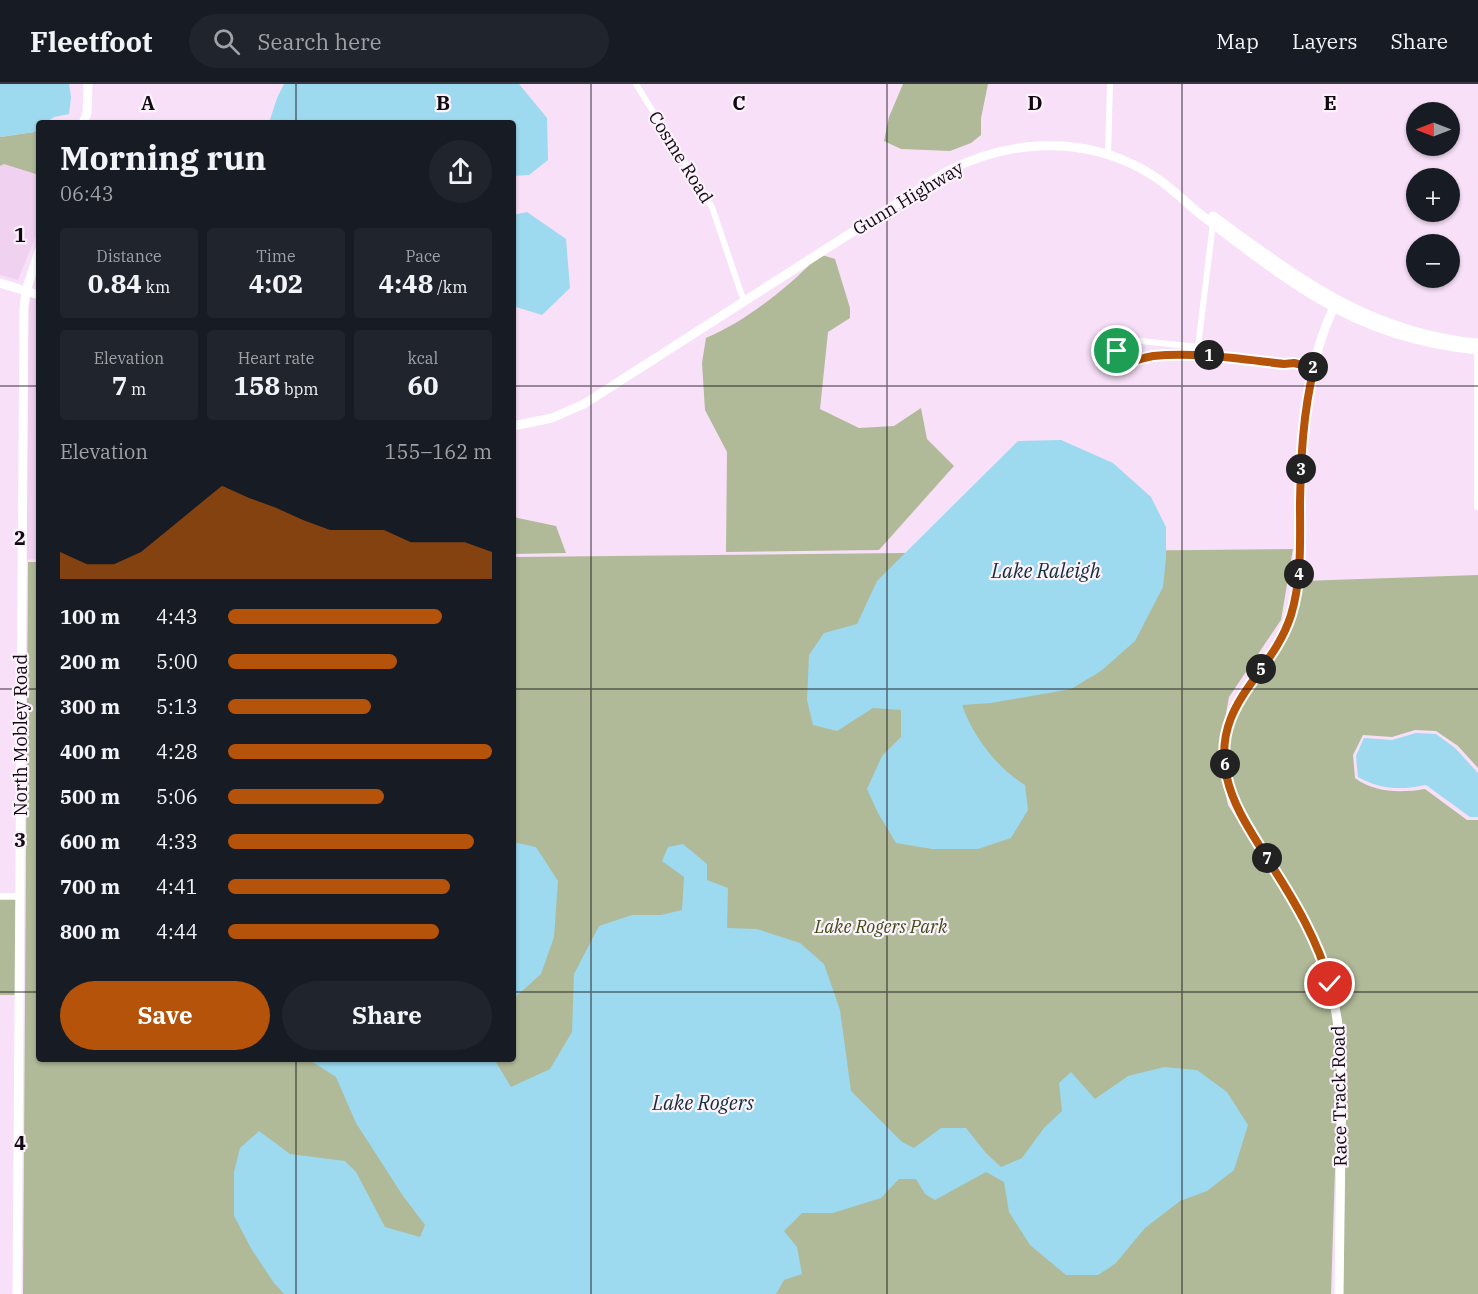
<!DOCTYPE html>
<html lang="en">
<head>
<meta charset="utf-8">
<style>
  body { margin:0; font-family:"IBM Plex Serif",serif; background:#20242c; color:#f1f3f6; height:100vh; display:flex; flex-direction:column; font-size:22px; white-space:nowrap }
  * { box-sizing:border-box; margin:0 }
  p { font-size:20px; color:#9ea1a6 }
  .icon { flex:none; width:33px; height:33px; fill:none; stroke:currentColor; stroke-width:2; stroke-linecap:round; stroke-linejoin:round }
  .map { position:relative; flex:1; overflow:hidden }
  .sheet { position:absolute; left:36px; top:36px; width:480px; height:942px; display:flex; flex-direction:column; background:#171b24; border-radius:6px; box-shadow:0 2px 4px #0004 }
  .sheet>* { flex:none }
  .needle { width:39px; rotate:270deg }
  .fabs { position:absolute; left:1406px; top:18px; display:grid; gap:12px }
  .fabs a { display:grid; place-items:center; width:54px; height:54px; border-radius:50%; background:#171b24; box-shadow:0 2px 4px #0004; font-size:30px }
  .pin { position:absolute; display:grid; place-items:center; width:51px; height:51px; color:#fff; margin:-26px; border:3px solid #fff; border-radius:50%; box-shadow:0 2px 6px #0007 }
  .km { position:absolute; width:30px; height:30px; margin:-15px; border-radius:50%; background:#222; color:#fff; font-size:16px; line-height:30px; text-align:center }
  .round { display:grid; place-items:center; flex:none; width:63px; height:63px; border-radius:32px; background:#20242c }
  .summary { display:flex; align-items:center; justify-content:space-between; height:102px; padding:0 24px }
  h1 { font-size:33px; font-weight:800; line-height:45px }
  .figures { display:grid; grid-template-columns:repeat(3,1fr); gap:9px; height:102px; padding:6px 24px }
  .figures div { display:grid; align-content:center; border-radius:6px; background:#20242c; text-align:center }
  .figures b { font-size:26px; font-weight:800 }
  .figures small { font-size:16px; font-weight:400 }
  .figures p { font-size:16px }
  .chart { height:168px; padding:12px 24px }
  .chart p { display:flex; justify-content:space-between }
  .chart svg { width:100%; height:108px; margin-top:6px; fill:#b45309; opacity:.7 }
  .cta { display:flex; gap:12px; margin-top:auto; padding:12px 24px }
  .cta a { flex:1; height:69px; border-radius:36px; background:#b45309; color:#fff; font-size:24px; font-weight:800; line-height:69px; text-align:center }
  .cta a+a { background:#20242c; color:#f1f3f6 }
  ul { padding:0 24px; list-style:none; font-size:20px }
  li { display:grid; grid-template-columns:96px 72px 1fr; align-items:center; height:45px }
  li i { height:15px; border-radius:8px; background:#b45309 }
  header { display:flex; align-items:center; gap:36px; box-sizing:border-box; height:84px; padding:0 30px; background:#171b24; border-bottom:2px solid #363941 }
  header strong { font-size:28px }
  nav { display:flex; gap:33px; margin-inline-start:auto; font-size:21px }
  .search { width:420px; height:54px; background:#20242c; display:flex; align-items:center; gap:15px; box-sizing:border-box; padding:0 21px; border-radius:33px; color:#9ea1a6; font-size:22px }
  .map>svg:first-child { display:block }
</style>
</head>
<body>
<header>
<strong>Fleetfoot</strong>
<div class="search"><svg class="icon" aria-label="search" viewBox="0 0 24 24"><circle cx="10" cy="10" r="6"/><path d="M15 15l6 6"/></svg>Search here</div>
<nav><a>Map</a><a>Layers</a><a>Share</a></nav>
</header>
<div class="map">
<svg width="1478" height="1210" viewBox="0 0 1478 1210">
  <rect width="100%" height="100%" fill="#f8e0f8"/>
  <!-- built -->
  <g fill="#f0d2f0">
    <polygon points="39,44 39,144 18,196 0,191 0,53 34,48"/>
    <polygon points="29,212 39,215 39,475 25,476 28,225"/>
  </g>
  <!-- green -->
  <g fill="#b0ba98">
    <polygon points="903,0 988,0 981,34 981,51 971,59 950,67 901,65 884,57 889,33"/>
    <polygon points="39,44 39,91 4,80 0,82 0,53 34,48"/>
    <path d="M822 171 835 175 850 224V234L828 248 820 325 859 344 894 342 921 324 927 355 954 382 879 466 726 468 727 368 705 326 702 279 706 254C737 241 764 221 790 199 801 190 810 179 822 171Z"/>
    <polygon points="513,433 556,442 566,469 513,470"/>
    <polygon points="1293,465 1281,536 1229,613 1218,674 1228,721 1300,834 1326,897 1339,962 1331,1210 23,1210 28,478 39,478 39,975 513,975 513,473"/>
    <path d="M1478 491V684L1458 662 1436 647 1415 646 1392 653 1363 651 1353 671 1355 694C1375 709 1401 709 1425 705L1467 736H1478V1210H1343L1346 986 1344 948 1338 915 1325 870 1247 734 1233 702 1229 681 1230 650 1243 615 1287 551 1297 525 1302 497Z"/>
    <polygon points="0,816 16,816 15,911 0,911"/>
  </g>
  <!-- water -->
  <g fill="#9dd9ef">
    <polygon points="0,0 69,0 71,13 69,30 54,33 45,39 39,39 39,44 34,48 0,53"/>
    <polygon points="284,0 519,0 547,34 548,76 529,91 513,92 513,39 269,39 277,14"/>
    <polygon points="527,128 566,155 570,204 542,231 513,222 513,131"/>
    <path d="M1061 356 1113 379 1151 413 1166 443V474L1163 503 1135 557 1101 587 1071 605 991 619 962 621C973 652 996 683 1025 701L1028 726 1011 754 978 765H932L896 759 878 729 867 705 882 672 901 653V626L873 624 837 647 813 641 807 616 809 571 824 549 857 540 877 497 1018 357Z"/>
    <path d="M1416 649 1436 650 1455 664 1478 689V733H1470L1426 701C1401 706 1381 706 1358 693L1356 672 1364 654 1392 656Z"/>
    <polygon points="513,758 536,763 558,797 554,853 541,890 513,915"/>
    <polygon points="683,760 707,780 707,796 728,804 727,844 757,845 800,859 824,880 840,926 851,1007 902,1058 914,1064 941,1044 966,1044 986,1069 1001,1083 1022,1074 1044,1044 1062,1027 1059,999 1071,988 1095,1015 1128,992 1164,983 1197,986 1227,1008 1248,1041 1234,1086 1207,1107 1180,1117 1145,1144 1115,1180 1098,1191 1066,1191 1030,1161 1009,1128 1004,1098 986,1088 935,1116 925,1110 916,1095 899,1095 881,1114 833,1129 802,1129 784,1147 797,1163 802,1190 784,1196 776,1210 284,1210 274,1199 252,1166 234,1132 234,1088 240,1064 259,1047 290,1070 345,1077 356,1088 385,1143 420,1153 425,1141 403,1112 356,1039 336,993 308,975 494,975 511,1003 550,985 572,948 574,890 599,842 632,831 661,831 682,826 684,793 662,777 668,763"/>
  </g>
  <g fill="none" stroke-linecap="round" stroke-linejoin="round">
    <!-- street -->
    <g stroke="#fff" stroke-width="6">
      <polyline points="636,0 712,123 741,209 745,217"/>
      <polyline points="1108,71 1110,0"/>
      <path d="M1213 139 1198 263 1131 256C1121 259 1114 266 1116 277 1128 281 1141 274 1153 272 1197 268 1240 275 1283 280L1294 279 1314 284"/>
      <polyline points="1477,266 1477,423"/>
      <polyline points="0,812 20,812"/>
    </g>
    <!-- secondary -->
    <g stroke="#fff" stroke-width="9">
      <polyline points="83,39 87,29 88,0"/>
      <path d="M1213 132C1299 194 1368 249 1478 259"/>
      <polyline points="0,199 39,211"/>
      <path d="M1337 217C1304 282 1301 355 1300 427 1300 456 1302 487 1295 516 1281 580 1219 610 1225 681 1227 713 1246 740 1263 766 1284 800 1307 834 1321 872 1344 932 1342 994 1341 1058 1340 1109 1340 1159 1339 1210"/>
      <path d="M513 342 552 334 584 320 946 88C1007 56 1080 51 1142 85 1164 97 1181 114 1200 130 1238 159 1277 190 1319 215 1367 244 1422 261 1478 266"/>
      <polyline points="17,1210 24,225 26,207 39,167"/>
    </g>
  </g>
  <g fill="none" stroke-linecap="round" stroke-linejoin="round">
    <defs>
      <path id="route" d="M1117 267 1116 277C1128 281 1141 274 1153 272 1197 268 1240 275 1284 280L1294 279 1314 284C1303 329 1301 372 1300 419 1300 456 1302 495 1291 531 1272 592 1210 619 1227 694 1234 725 1254 752 1270 779 1295 818 1317 855 1330 900"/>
    </defs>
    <!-- route casing -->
    <use href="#route" stroke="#fff" stroke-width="12"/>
    <!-- route -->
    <use href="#route" stroke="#b45309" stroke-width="8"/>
  </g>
  <!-- grid -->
  <path fill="none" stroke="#110911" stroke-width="1.5" stroke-opacity="0.55" d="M296 0V39M591 0V1210M887 0V1210M1182 0V1210M0 302H39M513 302H1478M0 605H39M513 605H1478M0 908H39M513 908H1478M296 975V1210"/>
  <g text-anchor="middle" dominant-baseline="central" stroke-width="4.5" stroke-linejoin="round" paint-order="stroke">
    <!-- street labels -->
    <g font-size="18" fill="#110911" stroke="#fcf2fc">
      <text transform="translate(681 73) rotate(58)">Cosme Road</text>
      <text transform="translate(908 114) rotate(-31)">Gunn Highway</text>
      <text transform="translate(20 651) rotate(-90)">North Mobley Road</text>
      <text transform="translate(1339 1012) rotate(-91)">Race Track Road</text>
    </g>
    <!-- park labels -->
    <g font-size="18" font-style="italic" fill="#3f4b15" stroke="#fcf2fc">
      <text x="881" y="842">Lake Rogers Park</text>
    </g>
    <!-- water labels -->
    <g font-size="20" font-style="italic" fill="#112e38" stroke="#fcf2fc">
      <text x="1046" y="486">Lake Raleigh</text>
      <text x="703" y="1018">Lake Rogers</text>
    </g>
  </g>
  <g font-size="20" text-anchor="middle" font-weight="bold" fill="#110911" stroke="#fcf2fc" stroke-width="4.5" stroke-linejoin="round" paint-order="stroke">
    <text x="148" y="26">A</text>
    <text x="443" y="26">B</text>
    <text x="739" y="26">C</text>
    <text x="1035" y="26">D</text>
    <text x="1330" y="26">E</text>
    <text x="20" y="158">1</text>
    <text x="20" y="461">2</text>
    <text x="20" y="763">3</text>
    <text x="20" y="1066">4</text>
  </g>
</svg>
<div class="fabs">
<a><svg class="needle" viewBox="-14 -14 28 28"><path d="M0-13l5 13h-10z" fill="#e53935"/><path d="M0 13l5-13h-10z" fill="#9ea1a6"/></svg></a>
<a>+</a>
<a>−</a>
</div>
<div class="pin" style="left:1117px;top:267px;background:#1e9e55"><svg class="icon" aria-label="arrive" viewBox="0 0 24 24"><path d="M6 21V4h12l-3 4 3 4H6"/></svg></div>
<div class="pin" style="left:1330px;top:900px;background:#d93025"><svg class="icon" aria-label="check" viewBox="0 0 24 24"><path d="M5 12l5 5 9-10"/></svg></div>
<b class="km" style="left:1209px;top:271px">1</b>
<b class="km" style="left:1313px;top:283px">2</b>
<b class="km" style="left:1301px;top:385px">3</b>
<b class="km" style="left:1299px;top:490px">4</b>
<b class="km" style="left:1261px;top:585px">5</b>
<b class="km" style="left:1225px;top:680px">6</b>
<b class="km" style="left:1267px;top:774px">7</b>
<section class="sheet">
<div class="summary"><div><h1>Morning run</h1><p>06:43</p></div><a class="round"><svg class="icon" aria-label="share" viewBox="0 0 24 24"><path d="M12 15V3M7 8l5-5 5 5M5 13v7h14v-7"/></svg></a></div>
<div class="figures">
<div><p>Distance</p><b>0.84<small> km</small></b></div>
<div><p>Time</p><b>4:02</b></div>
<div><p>Pace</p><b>4:48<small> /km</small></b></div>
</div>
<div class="figures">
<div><p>Elevation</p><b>7<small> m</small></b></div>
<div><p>Heart rate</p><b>158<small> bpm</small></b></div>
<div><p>kcal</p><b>60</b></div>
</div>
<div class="chart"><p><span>Elevation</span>155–162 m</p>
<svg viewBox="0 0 160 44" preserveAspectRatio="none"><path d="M0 44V33L10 38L20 38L30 33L40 24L50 15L60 6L70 11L80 15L90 20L100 24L110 24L120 24L130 29L140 29L150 29L160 33V44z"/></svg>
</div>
<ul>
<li><b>100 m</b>4:43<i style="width:81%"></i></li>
<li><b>200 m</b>5:00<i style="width:64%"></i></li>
<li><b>300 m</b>5:13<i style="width:54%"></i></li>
<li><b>400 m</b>4:28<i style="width:100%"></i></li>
<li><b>500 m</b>5:06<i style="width:59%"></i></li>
<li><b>600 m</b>4:33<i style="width:93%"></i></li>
<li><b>700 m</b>4:41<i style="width:84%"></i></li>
<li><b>800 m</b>4:44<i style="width:80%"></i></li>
</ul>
<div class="cta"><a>Save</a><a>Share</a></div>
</section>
</div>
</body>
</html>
